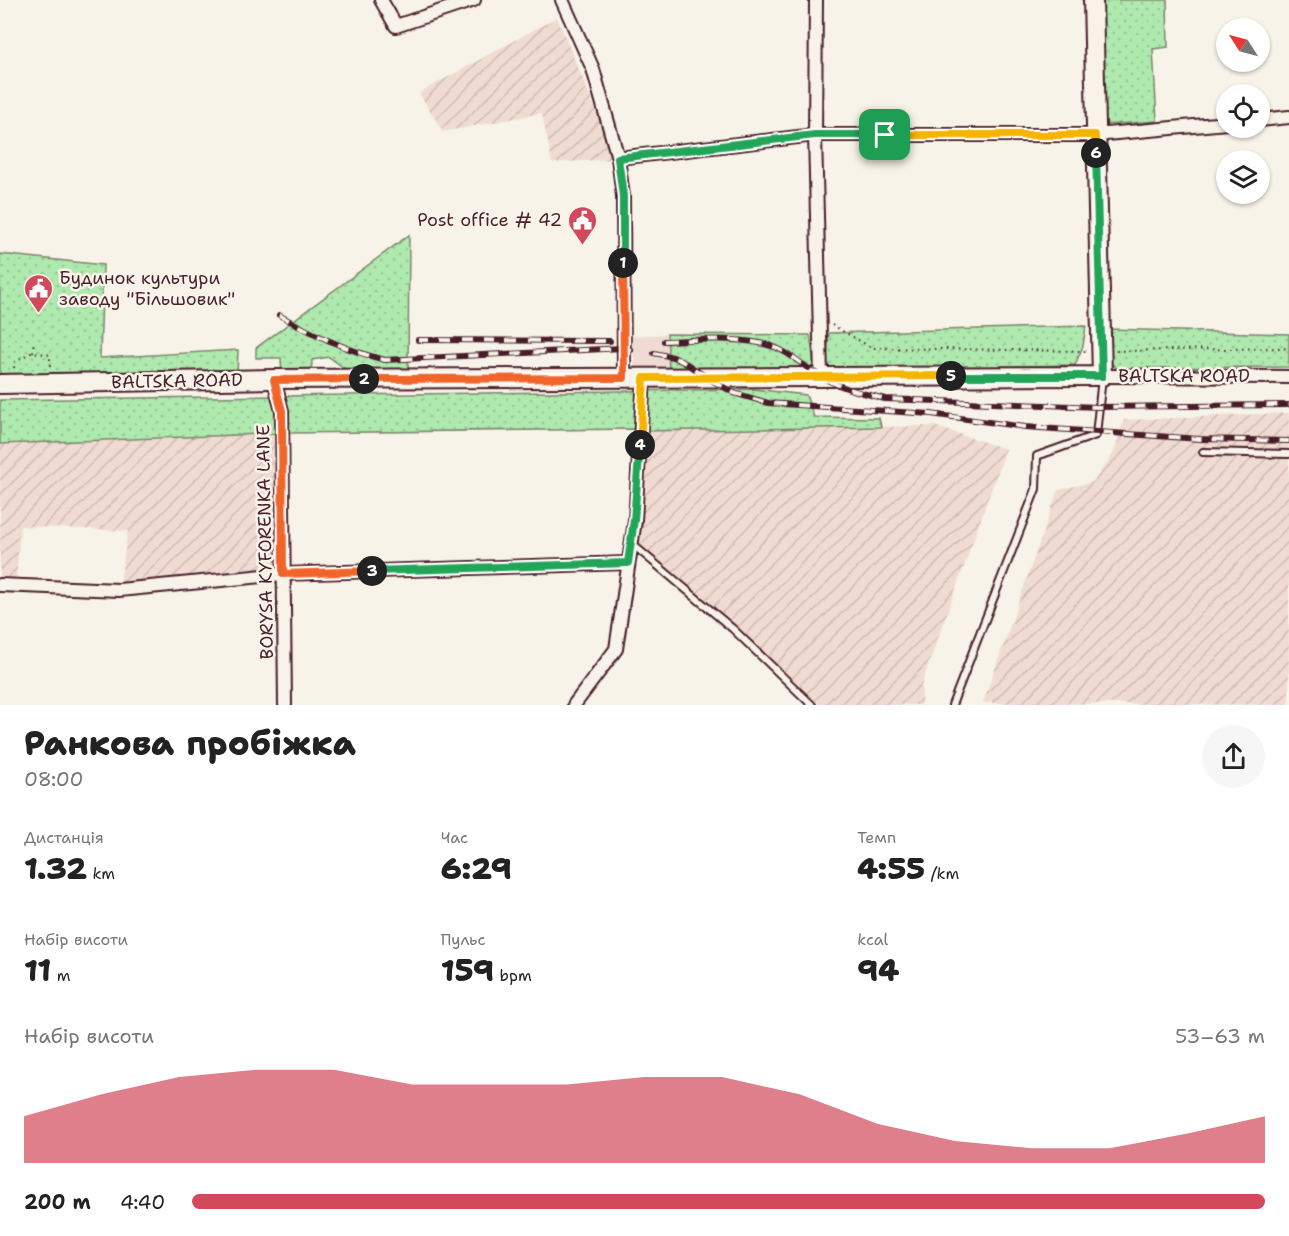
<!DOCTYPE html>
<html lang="uk">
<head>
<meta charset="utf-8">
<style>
  body { margin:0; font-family:"Shantell Sans",sans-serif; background:#f6f6f6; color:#222; height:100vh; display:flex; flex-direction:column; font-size:22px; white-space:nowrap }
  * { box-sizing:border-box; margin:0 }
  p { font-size:20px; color:#767676 }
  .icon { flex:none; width:33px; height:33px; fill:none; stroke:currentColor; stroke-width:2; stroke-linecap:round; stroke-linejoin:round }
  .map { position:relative; height:705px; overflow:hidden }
  .panel { display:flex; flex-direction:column; background:#fff; flex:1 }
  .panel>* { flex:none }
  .needle { width:39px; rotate:306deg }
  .tools { position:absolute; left:1216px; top:18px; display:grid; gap:12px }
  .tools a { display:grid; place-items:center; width:54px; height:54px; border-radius:50%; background:#fff; box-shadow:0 2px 4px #0004; font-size:30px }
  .pin { position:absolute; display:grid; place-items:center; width:51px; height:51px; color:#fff; margin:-26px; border-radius:12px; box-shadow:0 3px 9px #0006 }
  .km { position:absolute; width:30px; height:30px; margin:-15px; border-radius:50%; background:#222; color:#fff; font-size:16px; line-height:30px; text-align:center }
  .round { display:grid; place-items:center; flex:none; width:63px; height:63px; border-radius:32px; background:#f6f6f6 }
  .head { display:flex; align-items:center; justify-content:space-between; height:102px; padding:0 24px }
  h1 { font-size:33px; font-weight:800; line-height:45px }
  .figures { display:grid; grid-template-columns:repeat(3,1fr); gap:9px; height:102px; padding:6px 24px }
  .figures div { display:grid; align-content:center }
  .figures b { font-size:30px; font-weight:800 }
  .figures small { font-size:16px; font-weight:400 }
  .figures p { font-size:16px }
  .chart { height:168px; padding:12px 24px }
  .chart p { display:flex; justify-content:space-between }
  .chart svg { width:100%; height:108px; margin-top:6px; fill:#d1495b; opacity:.7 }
  ul { padding:0 24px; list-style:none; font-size:20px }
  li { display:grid; grid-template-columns:96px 72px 1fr; align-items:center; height:45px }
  li i { height:15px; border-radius:8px; background:#d1495b }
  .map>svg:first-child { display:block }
</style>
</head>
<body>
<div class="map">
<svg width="1289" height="705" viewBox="0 0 1289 705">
  <defs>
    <pattern id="industrial-furrows" width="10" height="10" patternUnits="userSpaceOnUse" patternTransform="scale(1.5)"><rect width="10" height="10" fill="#efdbd1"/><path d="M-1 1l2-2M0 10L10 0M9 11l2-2" fill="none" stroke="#cebcb4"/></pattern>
    <pattern id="grass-dots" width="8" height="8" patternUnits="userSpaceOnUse" patternTransform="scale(1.5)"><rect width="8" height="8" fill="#aee9ae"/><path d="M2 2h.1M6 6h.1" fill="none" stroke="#97c796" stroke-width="1.8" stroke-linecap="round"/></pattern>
  </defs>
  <rect width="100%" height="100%" fill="#f7f3e8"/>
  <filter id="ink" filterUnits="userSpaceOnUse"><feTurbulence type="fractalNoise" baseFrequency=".0167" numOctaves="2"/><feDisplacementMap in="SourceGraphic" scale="12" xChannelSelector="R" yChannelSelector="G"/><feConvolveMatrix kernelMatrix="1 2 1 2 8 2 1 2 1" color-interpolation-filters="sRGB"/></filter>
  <g filter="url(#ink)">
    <!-- built -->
    <polygon fill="#efdbd1" points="667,334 669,370 635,373 632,336"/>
    <!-- industrial -->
    <g fill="url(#industrial-furrows)">
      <polygon points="557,17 616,159 552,163 542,113 443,132 419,93"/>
      <polygon points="1289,413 1289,705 983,703 1058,490 1093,482 1114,453 1124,420"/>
      <polygon points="934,426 1006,449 922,683 921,705 820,705 735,628 634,543 642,431"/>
      <polygon points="279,433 280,573 119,588 128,531 20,526 16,584 0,584 0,444"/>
    </g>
    <!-- grass -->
    <g fill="url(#grass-dots)" stroke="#7c846c" stroke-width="1.5">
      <polygon points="1100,0 1167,0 1168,47 1153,49 1157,121 1103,125"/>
      <polygon points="409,235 408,371 352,374 329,357 312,360 311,376 282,377 281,358 256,358 256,348"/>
      <polygon points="0,254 103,265 100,358 238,350 237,376 0,377"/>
      <polygon points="1086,326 1083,346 1075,365 826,370 829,333"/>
      <polygon points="1107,329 1289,334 1289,367 1116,368 1107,359"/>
      <polygon points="667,334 810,335 815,370 669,370"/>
      <polygon points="753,389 806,395 814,417 879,418 881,427 642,431 638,429 286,433 0,444 0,400"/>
    </g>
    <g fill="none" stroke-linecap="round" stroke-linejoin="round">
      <defs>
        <g id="service">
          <polyline points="1203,452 1289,454"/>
          <polyline points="632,544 733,629 812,705"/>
          <polyline points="952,705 1036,489 1037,456 1096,435 1102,377"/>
        </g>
        <g id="minor">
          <polyline points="381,0 396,26 474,0"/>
          <polyline points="562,0 593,69 618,158 623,196 624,378"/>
          <polyline points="816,0 815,135 821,377"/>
          <polyline points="1260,120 1289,117"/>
          <polyline points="618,158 815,135 1095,135 1227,123"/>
          <polyline points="1102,376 1289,377"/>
          <polyline points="274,379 282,411 285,705"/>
          <polyline points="0,585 119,590 283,574 628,563"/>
          <polyline points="574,705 616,649 635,520 644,378"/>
        </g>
        <polyline id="secondary" points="0,384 274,379 1102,376 1093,0"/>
      </defs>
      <!-- service casing -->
      <use href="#service" stroke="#4a1f2b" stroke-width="10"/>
      <!-- minor casing -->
      <use href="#minor" stroke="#4a1f2b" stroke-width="16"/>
      <!-- secondary casing -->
      <use href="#secondary" stroke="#4a1f2b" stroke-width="22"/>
      <!-- path -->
      <g stroke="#4a1f2b" stroke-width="2" stroke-dasharray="1.5 4.5" stroke-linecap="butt">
        <polyline points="832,325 872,348 1086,351"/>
        <polyline points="1116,351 1282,348 1289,349"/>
        <polyline points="33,352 34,340"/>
        <polyline points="14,368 15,361 33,352 50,355 50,368"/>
      </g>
      <!-- service -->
      <use href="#service" stroke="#f7f3e8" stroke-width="6"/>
      <!-- minor -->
      <use href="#minor" stroke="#f7f3e8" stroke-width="12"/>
      <!-- secondary -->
      <use href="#secondary" stroke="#f7f3e8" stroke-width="18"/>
      <defs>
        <g id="rail">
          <path d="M279 315C315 335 345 350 385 360L623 348 631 350"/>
          <polyline points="418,340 610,341"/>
          <path d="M664 341C696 340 745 336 774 347 791 353 804 367 820 376 840 388 863 393 885 399L1099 407 1289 405"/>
          <polyline points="654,353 673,357 687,364 706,377 734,393 768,403 931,414 1025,427 1200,439 1289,441"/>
        </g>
      </defs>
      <!-- rail casing -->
      <use href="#rail" stroke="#4a1f2b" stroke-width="6"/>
      <!-- rail -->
      <use href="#rail" stroke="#f7f3e8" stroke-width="4" stroke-dasharray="11" stroke-linecap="butt"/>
    </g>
  </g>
  <g fill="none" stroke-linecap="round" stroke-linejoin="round" filter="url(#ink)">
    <defs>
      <polyline id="split-1" points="623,263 623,196 618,158 815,135 885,135"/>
      <polyline id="split-2" points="364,379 624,378 623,263"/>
      <polyline id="split-3" points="364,379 274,380 282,411 283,574 372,571"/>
      <polyline id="split-4" points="372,571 628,563 634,520 640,445"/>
      <polyline id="split-5" points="640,445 644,378 951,376"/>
      <polyline id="split-6" points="951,376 1102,376 1096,153"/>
      <polyline id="split-7" points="885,135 1095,135 1096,153"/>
    </defs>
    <!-- split-1 casing -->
    <use href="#split-1" stroke="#fff" stroke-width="12"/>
    <!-- split-2 casing -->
    <use href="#split-2" stroke="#fff" stroke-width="12"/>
    <!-- split-3 casing -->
    <use href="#split-3" stroke="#fff" stroke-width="12"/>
    <!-- split-4 casing -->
    <use href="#split-4" stroke="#fff" stroke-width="12"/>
    <!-- split-5 casing -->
    <use href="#split-5" stroke="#fff" stroke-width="12"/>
    <!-- split-6 casing -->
    <use href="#split-6" stroke="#fff" stroke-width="12"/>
    <!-- split-7 casing -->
    <use href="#split-7" stroke="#fff" stroke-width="12"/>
    <!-- split-1 -->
    <use href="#split-1" stroke="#22a559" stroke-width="8"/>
    <!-- split-2 -->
    <use href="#split-2" stroke="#f0652b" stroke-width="8"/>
    <!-- split-3 -->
    <use href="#split-3" stroke="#f0652b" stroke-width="8"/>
    <!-- split-4 -->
    <use href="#split-4" stroke="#22a559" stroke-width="8"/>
    <!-- split-5 -->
    <use href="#split-5" stroke="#f5b400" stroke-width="8"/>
    <!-- split-6 -->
    <use href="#split-6" stroke="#22a559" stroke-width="8"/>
    <!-- split-7 -->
    <use href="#split-7" stroke="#f5b400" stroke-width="8"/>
  </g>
  <!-- icons -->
  <defs>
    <symbol id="civic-pin" viewBox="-11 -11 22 30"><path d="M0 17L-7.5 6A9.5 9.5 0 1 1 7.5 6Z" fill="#d1495b" stroke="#f7f3e8"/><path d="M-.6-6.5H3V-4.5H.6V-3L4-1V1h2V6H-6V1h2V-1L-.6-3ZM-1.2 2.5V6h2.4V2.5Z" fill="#fff"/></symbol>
  </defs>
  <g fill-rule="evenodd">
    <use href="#civic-pin" x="566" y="204" width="33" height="45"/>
    <use href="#civic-pin" x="22" y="272" width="33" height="45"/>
  </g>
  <g text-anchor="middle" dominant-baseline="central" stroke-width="5" stroke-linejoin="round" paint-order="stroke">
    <!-- poi labels -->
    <g font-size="18" fill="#4a1f2b" stroke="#f7f3e8" text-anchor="end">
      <text x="562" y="220">Post office # 42</text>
      <text x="59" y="278" text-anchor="start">Будинок культури<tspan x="59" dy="21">заводу "Більшовик"</tspan></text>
    </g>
    <!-- street labels -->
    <g font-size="18" fill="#4a1f2b" stroke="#f7f3e8">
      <text x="1184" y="376">BALTSKA ROAD</text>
      <text transform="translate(177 381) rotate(-1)">BALTSKA ROAD</text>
      <text transform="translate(265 542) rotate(-91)">BORYSA KYFORENKA LANE</text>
    </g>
  </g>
</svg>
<div class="tools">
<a><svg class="needle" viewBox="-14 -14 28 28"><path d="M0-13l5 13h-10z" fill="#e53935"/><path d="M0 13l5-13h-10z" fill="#767676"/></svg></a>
<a><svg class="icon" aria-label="locate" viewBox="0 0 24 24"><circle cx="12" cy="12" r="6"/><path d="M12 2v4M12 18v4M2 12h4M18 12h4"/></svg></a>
<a><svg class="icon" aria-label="layers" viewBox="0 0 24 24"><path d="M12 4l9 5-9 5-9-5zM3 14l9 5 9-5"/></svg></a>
</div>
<div class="pin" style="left:885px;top:135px;background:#1e9e55"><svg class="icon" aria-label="arrive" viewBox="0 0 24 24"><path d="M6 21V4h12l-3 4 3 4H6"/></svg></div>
<b class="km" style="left:623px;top:263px">1</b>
<b class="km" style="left:364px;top:379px">2</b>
<b class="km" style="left:372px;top:571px">3</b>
<b class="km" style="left:640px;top:445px">4</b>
<b class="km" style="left:951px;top:376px">5</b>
<b class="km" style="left:1096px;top:153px">6</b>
</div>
<section class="panel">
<div class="head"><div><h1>Ранкова пробіжка</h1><p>08:00</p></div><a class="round"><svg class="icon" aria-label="share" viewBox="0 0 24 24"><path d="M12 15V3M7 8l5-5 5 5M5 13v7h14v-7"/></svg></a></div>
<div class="figures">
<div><p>Дистанція</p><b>1.32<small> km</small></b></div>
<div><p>Час</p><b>6:29</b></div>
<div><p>Темп</p><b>4:55<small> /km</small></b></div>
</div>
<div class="figures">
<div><p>Набір висоти</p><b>11<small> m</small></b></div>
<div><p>Пульс</p><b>159<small> bpm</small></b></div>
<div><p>kcal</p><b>94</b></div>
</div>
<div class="chart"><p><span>Набір висоти</span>53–63 m</p>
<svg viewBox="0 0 160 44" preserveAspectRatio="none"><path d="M0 44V25L10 16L20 9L30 6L40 6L50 12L60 12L70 12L80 9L90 9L100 16L110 28L120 35L130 38L140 38L150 32L160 25V44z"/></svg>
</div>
<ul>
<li><b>200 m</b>4:40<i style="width:100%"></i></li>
</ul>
</section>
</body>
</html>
